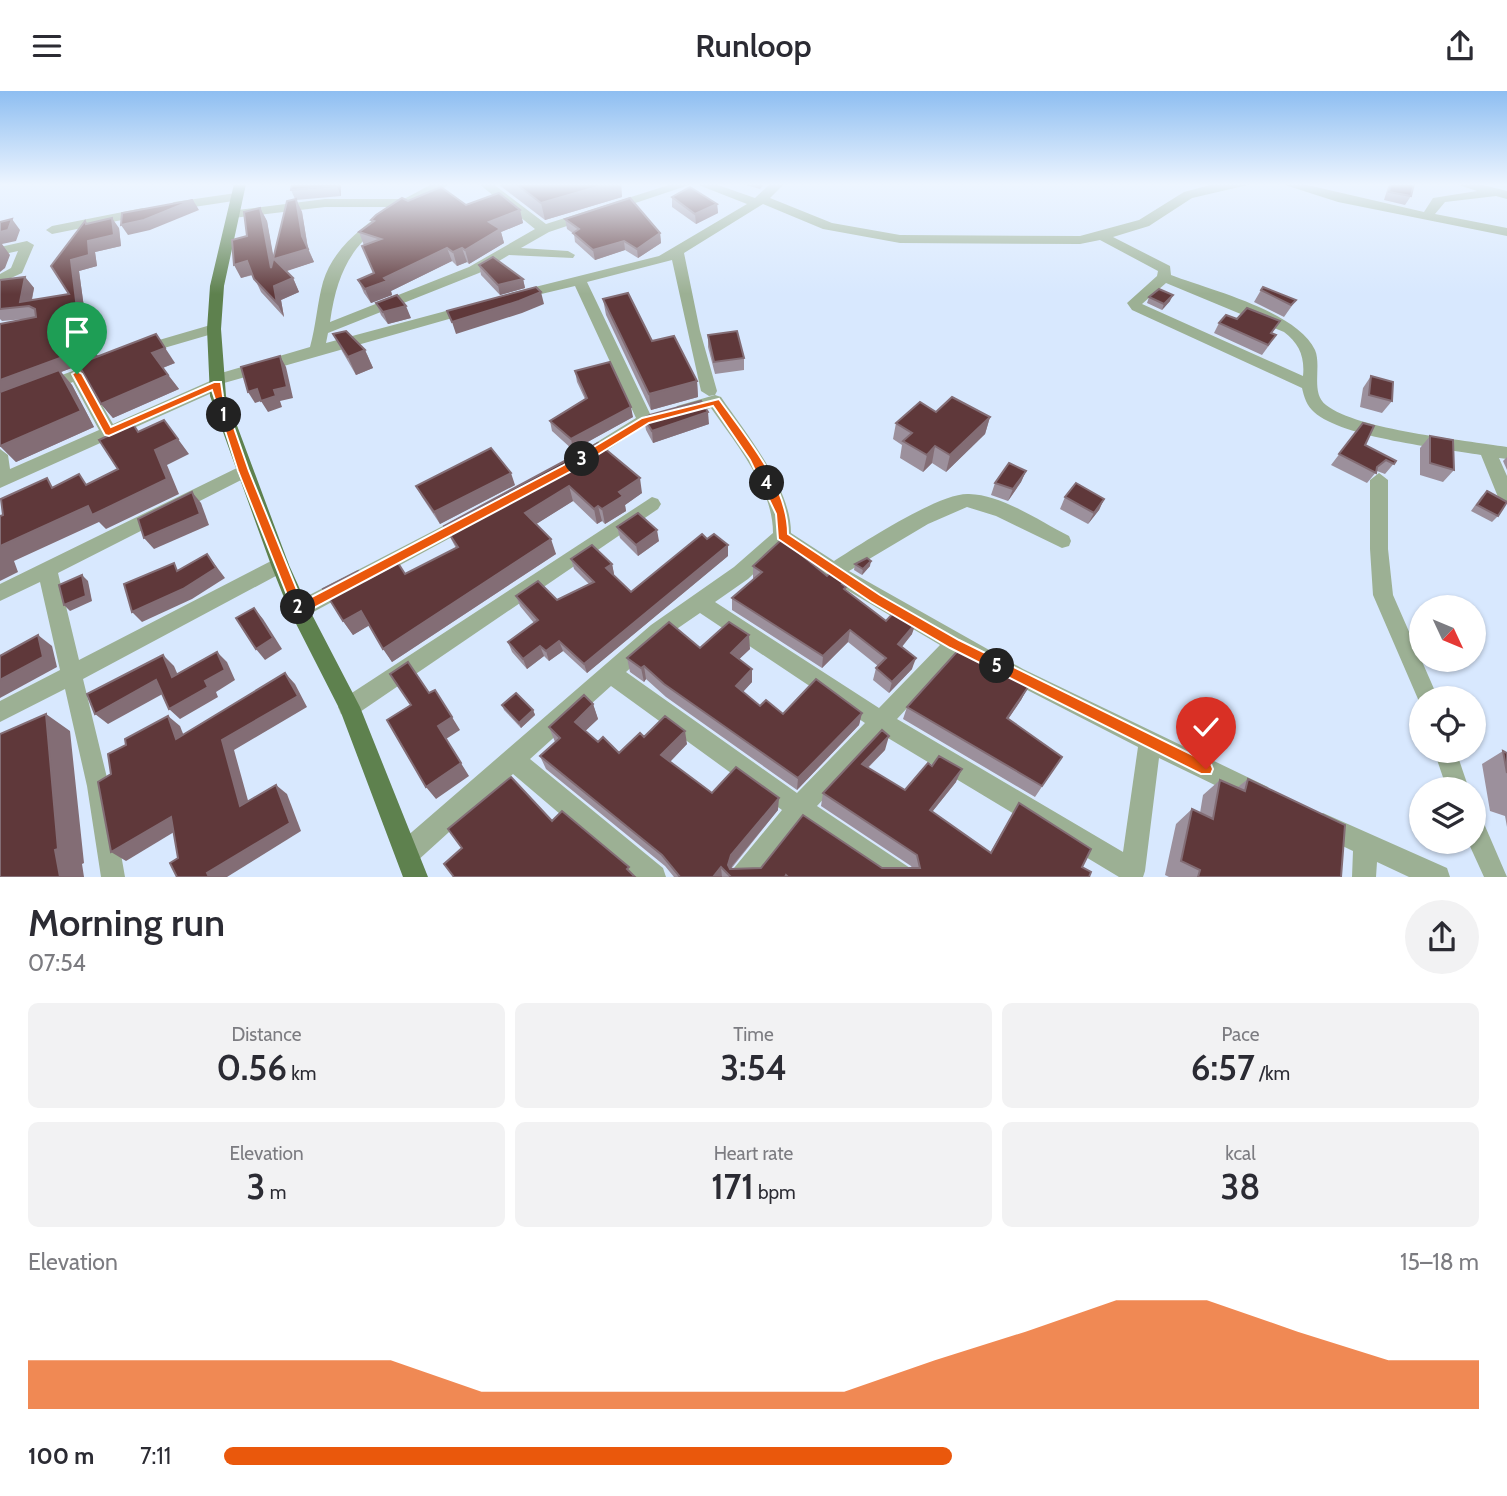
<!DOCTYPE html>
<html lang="en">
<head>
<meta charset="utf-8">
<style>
  body { margin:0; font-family:Cabin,sans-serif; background:#f2f2f3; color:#2b2b33; height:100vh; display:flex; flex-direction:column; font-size:26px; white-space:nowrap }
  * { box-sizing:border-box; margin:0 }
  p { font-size:23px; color:#7c7c81 }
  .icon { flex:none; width:38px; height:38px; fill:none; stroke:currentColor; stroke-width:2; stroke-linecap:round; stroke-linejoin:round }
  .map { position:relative; height:786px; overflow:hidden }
  .sheet { display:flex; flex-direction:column; background:#fff; flex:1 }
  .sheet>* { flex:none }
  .needle { width:46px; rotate:134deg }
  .fabs { position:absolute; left:1409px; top:504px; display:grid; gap:14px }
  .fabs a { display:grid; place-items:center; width:77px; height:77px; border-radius:50%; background:#fff; box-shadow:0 2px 5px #0004; font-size:35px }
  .pin { position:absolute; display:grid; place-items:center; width:60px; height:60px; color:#fff; margin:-72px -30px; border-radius:50% 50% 50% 0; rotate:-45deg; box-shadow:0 0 7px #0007 }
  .pin .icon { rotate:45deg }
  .km { position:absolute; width:35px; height:35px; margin:-18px; border-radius:50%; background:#222; color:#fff; font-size:19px; line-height:35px; text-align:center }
  .round { display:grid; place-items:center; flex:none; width:74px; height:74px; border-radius:37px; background:#f2f2f3 }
  .headline { display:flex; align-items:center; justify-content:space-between; height:119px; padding:0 28px }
  h1 { font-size:38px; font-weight:600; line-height:52px }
  .figures { display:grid; grid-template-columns:repeat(3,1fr); gap:10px; height:119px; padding:7px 28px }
  .figures div { display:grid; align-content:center; border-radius:10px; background:#f2f2f3; text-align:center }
  .figures b { font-size:35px; font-weight:600 }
  .figures small { font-size:19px; font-weight:400 }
  .figures p { font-size:19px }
  .chart { height:196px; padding:14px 28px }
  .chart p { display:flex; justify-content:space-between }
  .chart svg { width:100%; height:126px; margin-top:7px; fill:#ea580c; opacity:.7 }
  ul { padding:0 28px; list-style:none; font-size:23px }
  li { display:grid; grid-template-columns:112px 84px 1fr; align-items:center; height:52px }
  li i { height:18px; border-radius:9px; background:#ea580c }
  header { display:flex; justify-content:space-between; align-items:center; height:91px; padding:0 28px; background:#fff; font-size:32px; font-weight:600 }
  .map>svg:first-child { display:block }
</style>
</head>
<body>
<header><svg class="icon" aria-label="menu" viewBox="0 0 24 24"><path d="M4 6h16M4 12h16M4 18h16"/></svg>Runloop<svg class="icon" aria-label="share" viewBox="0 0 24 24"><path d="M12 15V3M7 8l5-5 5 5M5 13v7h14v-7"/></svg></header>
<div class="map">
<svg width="1507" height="786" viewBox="0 0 1507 786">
  <rect width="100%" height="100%" fill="#d8e8fe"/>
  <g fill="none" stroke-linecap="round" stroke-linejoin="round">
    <!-- minor -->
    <g fill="#9cb094" fill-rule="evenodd">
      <path d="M432 93H449C439 101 426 106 415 112 360 144 339 167 330 231L469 176 535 138 479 93H493L546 133 672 93H692L549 141 521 157 568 160 575 164 573 167 509 164 479 182 328 242 326 252 472 213 477 214V220L224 292 223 297 0 397V358L8 364 10 378 99 339 73 291 0 319V307L105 268 110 269 113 273 110 277 86 286 113 333 210 290 211 285 310 256C316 235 317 213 323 191 333 157 364 134 392 116H325L233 127 227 123 229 120 325 108H404Z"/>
      <path d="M696 93H715L755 107 770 93H784L770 107 832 132 900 144 1080 145 1139 129 1184 101 1214 93H1252L1192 107 1149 135 1113 146 1170 175 1171 184C1210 199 1297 220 1315 259 1322 275 1310 302 1326 314 1358 339 1464 349 1507 356V368L1499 367 1507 385V413L1501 411 1498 406 1481 364C1441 357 1343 347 1314 321 1307 315 1304 306 1302 297L1132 219 1127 212 1157 185 1158 180 1100 149 1080 153 900 152 823 138 763 113 684 162 700 240 717 300 715 304 709 305 701 300 672 169 587 191 653 329 588 372H576L573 368 576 364 636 327 575 195 516 209 509 205 511 202 659 165 747 113ZM1166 192 1284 241C1299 252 1305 266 1303 285L1142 213Z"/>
      <polygon points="1282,93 1303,93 1424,121 1433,107 1477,100 1456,93 1479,93 1507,100 1507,108 1496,105 1445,111 1435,123 1507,137 1507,145 1338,111"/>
      <polygon points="236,102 240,103 240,109 174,119 168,115 174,111"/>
      <polygon points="143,117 149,121 147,124 52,143 46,139 52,135"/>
      <polygon points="27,150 34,154 22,182 0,192 0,183 11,177 18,160 0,164 0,156"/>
      <polygon points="214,233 221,238 219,241 140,264 132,259 135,256"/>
      <path d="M715 304 721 306C746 343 791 396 791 442L834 470C861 453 940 401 969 403 1003 404 1039 430 1069 445L1071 450 1069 455 1062 457 996 425 967 416 928 433 849 480 1023 578 1268 696 1272 704 1268 712 1260 716 1252 712 1159 667 1145 780 1143 786H1119L883 644 817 715 910 777 913 786H879L801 733 759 786H731L734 777 782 719 611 595 530 668 663 777 666 786H634L513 683 416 771 407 774 398 771 395 762 398 753 651 534 734 476 773 442C773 397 736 353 711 317L683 325 675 319 677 315ZM783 455 825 486 940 554 879 617 715 511 748 488ZM700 522 865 632 797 702 626 581 665 546ZM957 563 1138 656 1123 761 897 628Z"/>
      <polygon points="243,374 252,380 249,385 58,482 79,569 273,469 280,466 287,469 289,474 287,479 83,588 109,695 125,786 101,786 87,695 65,598 0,631 0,610 60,579 40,491 0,510 0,493"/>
      <polygon points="1379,382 1388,389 1388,458 1393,504 1438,607 1421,607 1421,615 1373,504 1370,458 1370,389"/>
      <polygon points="652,406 658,408 661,413 658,418 357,623 349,626 341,623 338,616 341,609"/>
      <polygon points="468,422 474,424 477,429 474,434 306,525 299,527 292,525 289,519 292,513"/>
      <polygon points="1434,660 1456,660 1469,698 1447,698"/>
      <polygon points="1323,722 1447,777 1450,786 1409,786 1377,771 1376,786 1352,786 1353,760 1315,742 1311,734 1315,726"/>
      <polygon points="1474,724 1482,728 1507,786 1484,786 1468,751 1474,751"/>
    </g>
    <!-- major -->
    <polygon fill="#5e814e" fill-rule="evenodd" points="234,93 246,93 224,195 221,238 226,305 289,474 308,516 360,616 428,786 403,786 340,619 289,519 271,474 210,305 207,238 210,195"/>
  </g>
  <!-- wall -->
  <g fill="#9c909c">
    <polygon points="341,93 341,105 296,109 302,121 308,157 314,171 285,180 293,187 299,201 281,209 284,226 261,201 253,184 241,187 247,145 260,117 267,130 273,166 295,108 291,99"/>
    <polygon points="498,93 621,93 622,106 545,129"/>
    <polygon points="742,93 764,93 760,98"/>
    <polygon points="1389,93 1414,93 1411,105 1405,114 1384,109"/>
    <polygon points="672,106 717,113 718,122 696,133 672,116"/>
    <polygon points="408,110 520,119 523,132 501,141 504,152 469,173 467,171 457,175 452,170 391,200 392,204 371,212 364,202 358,189 374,182 359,141 372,132 371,129"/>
    <polygon points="565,128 660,142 661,152 638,167 625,159 595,169 575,151 574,143 567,138"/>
    <polygon points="85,130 87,132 119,137 121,155 95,161 97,175 79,180 89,253 98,265 175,272 163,277 179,298 113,327 101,313 79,274 61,281 72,294 94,336 16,371 0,355 25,228 2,230 0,228 0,189 25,186 34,197 32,209 69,203"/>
    <polygon points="479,174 523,188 525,197 500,204 481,184"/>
    <polygon points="1261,199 1296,209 1284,226 1254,211"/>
    <polygon points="1149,206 1170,210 1162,219 1147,212"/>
    <polygon points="603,208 697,290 698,306 651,319 606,224"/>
    <polygon points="376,212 411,227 388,233 381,224"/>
    <polygon points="1219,232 1272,242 1270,253 1262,264 1214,242"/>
    <polygon points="333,243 365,259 373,277 356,284 342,260"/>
    <polygon points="708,244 744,267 744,279 715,283 708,256"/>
    <polygon points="575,280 633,326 573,359 552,340 550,330 585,308 577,291"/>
    <polygon points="1371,285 1392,310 1382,322 1360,316 1363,297"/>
    <polygon points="936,321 990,326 985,343 946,381 932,372 923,381 900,367 902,354 893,348 896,332"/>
    <polygon points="644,327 709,333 653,352 646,339"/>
    <polygon points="1363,332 1365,354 1396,370 1385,383 1377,380 1367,392 1331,374"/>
    <polygon points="1430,345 1454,379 1443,391 1420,384 1420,357"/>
    <polygon points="598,352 642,402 625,414 626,420 605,433 602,430 597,433 573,410 536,433 556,463 392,571 369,534 353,544 343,530 365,490 405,483 456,457 444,435"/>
    <polygon points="1507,366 1507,379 1503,370"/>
    <polygon points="1026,380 1021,391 1008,410 991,404 995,392"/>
    <polygon points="515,394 440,433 422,406 416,395"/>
    <polygon points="1487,400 1498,425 1492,431 1471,420 1481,406"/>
    <polygon points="1065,406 1104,408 1099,419 1088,433 1060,418"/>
    <polygon points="617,436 659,450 638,465 620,447"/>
    <polygon points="728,465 587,582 563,560 549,570 544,565 527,578 512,561 508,551 534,532 520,515 516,505 557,509 589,493 574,478 571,468 612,473 614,483 613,484 631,501"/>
    <polygon points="855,473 870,475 862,484 854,479"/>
    <polygon points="753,475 847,488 845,499 886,530 912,543 902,556 912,578 889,602 873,589 876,577 878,575 848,551 822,577 732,519 732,507 754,488 753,487"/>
    <polygon points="700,557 750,558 739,568 752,578 752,591 743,601 760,615 783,623 862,622 859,634 797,699 666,606 646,588 644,591 630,581 627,567"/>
    <polygon points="1028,596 1021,609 1008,628 1062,666 1035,706 903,628 907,616"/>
    <polygon points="593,613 598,628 585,640 598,651 619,662 644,646 687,653 670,671 712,702 778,719 731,778 912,777 911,775 821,715 823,702 885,659 868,677 905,699 956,691 932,721 990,762 1019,712 1082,776 1089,786 674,786 665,775 546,678 540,665 555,651 549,636"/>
    <polygon points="502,614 533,619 535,624 521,637 504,619"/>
    <polygon points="1503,660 1507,662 1507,736 1505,725 1490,720 1482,673"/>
    <polygon points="1248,688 1341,786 1169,786 1165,784 1176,733 1192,718 1200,722 1203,704 1220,689 1238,696"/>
  </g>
  <!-- shaded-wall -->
  <g fill="#836d75">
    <polygon points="337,93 341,93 341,105 337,95"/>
    <polygon points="607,93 621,93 622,106 545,129 541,112"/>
    <polygon points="296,108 302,121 308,158 302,145"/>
    <polygon points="193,109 199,119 150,139 128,144 121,134"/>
    <polygon points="717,113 718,122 696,133 695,123"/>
    <polygon points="260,117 267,130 278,190 271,177"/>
    <polygon points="520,119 523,132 501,141 504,152 469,173 465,159 489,131"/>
    <polygon points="112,127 119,137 121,155 95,161 97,175 79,180 89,253 99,267 61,281 72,294 94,336 16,371 0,355 0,289 80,242 71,169 88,150"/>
    <polygon points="12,128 20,139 16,150 2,153 10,164 5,177 0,181 0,141"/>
    <polygon points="660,142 661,152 638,167 637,158"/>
    <polygon points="624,150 625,159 595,169 593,159"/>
    <polygon points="447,157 452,170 391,200 392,204 371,212 365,198 384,187"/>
    <polygon points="462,157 467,171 457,175 453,161"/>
    <polygon points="308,158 314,171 281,182 274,168"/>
    <polygon points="247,170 254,183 241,187 234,174"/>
    <polygon points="25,186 34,197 30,216 20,211"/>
    <polygon points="293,187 299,201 281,209 284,226 277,212 274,195"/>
    <polygon points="523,188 525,197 500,204 498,194"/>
    <polygon points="541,201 544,213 522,222 456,243 452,231"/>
    <polygon points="1173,204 1170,210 1162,219 1164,213"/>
    <polygon points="406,215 411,227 388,233 383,221"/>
    <polygon points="156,243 175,272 162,277 152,262"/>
    <polygon points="365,259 373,277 356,284 348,266"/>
    <polygon points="280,265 286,276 293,307 280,310 282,316 268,321 261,310"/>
    <polygon points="168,284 179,298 113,327 101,313"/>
    <polygon points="697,290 698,306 651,319 649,303"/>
    <polygon points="257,298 264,309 255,312 248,301"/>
    <polygon points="631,316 633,326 573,359 571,348"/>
    <polygon points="708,321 709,333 653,352 652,340"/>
    <polygon points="990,326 985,343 946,381 950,364"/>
    <polygon points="164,329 189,363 167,374 179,403 106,438 99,431 14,470 18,481 0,490 0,455 155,359"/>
    <polygon points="935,355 932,372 923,381 927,364"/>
    <polygon points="1026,380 1021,391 1008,410 1013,398"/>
    <polygon points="511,382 515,394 440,433 434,421"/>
    <polygon points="640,387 642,402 625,414 626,420 605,433 602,418 619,401"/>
    <polygon points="569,395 573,410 530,437 525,422"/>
    <polygon points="192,401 201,412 209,434 154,458 144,447"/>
    <polygon points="1104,408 1099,419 1088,433 1094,422"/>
    <polygon points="598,415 602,430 597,433 594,418"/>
    <polygon points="657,439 659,450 638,465 636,454"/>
    <polygon points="551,448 556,463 392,571 383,558"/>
    <polygon points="728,454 728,465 587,582 584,573"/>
    <polygon points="207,463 225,487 192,508 142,531 132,521"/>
    <polygon points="871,470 870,475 862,484 863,478"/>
    <polygon points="612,473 614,483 608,488 606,477"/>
    <polygon points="82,484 88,490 92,510 70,520 64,514"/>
    <polygon points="254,517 263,528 282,558 265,569 256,558"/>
    <polygon points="361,520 370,534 353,544 343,530"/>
    <polygon points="916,532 912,543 895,564 898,553"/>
    <polygon points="850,539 848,551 822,577 823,565"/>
    <polygon points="38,544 52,555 57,576 0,607 0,589"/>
    <polygon points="749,544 750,558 732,575 731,562"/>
    <polygon points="559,550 563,560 549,570 546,560"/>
    <polygon points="540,555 544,565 527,578 523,568"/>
    <polygon points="217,561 227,571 235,589 216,601 218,606 180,628 169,618 205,590"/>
    <polygon points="163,564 174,575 183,596 172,586"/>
    <polygon points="916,567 912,578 889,602 892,591"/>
    <polygon points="644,575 646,588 644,591 641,577"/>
    <polygon points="752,578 752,591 736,608 736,595"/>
    <polygon points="285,582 295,593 307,616 234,659 252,724 240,715 222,649"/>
    <polygon points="156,589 168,600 108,633 95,623"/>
    <polygon points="1028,596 1021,609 1000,640 1007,627"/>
    <polygon points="593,613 598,628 580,645 575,631"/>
    <polygon points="533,619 535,624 521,637 519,632"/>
    <polygon points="862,622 859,634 797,699 798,687"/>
    <polygon points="46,623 70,640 84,772 82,773 84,786 60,786 55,759"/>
    <polygon points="168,625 180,635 189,658 176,648"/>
    <polygon points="452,626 460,639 446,648 469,685 436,708 426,696 438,635"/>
    <polygon points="685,640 687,653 664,677 661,664"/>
    <polygon points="889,645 885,659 858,686 862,673"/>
    <polygon points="962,678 956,691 924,731 930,719"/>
    <polygon points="276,694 287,703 301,740 227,786 209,786 207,782"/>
    <polygon points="779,707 778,719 732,775 729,785 728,774 731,764"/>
    <polygon points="171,726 184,735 126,770 111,761"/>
    <polygon points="721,776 722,786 713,786"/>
  </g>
  <!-- building -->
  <g fill="#5f383a" stroke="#836d75" stroke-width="2">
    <polygon points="292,93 337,93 337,95 291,99"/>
    <polygon points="516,93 607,93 541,112"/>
    <polygon points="1391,93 1414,93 1411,105 1389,101"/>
    <polygon points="441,96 466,114 499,102 520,119 489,131 500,138 465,159 462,157 453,161 447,157 384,187 387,190 365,198 358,189 374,182 362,155 381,148 359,141 374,130 371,129 376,124 402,107 408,110"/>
    <polygon points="690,96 717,113 695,123 672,106"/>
    <polygon points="630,107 660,142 637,158 624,150 593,159 573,142 579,138 565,128"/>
    <polygon points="296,108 302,145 308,158 274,168 293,187 274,195 277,212 254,188 247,170 234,174 232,149 247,145 244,121 260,117 271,177 287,110"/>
    <polygon points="193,109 144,129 121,134 122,122"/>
    <polygon points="112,127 114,144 88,150 89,164 71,169 80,242 90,256 0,289 0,233 36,226 35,218 29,215 0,218 0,189 25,186 20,211 69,203 51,175 85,130 86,133"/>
    <polygon points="12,128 8,139 0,141 0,131"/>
    <polygon points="493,166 523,188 498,194 479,174"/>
    <polygon points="536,196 541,201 519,210 452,231 447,220"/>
    <polygon points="1263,196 1296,209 1291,214 1261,199"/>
    <polygon points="1159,198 1173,204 1164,213 1149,206"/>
    <polygon points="628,202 652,250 674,245 697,290 649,303 603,208"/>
    <polygon points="397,204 406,215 383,221 376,212"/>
    <polygon points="1247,217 1280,230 1271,242 1276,244 1268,254 1219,232 1226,224 1237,228"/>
    <polygon points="346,240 365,259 348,266 333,243"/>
    <polygon points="737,240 744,267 714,271 708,244"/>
    <polygon points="156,243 165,257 152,262 168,284 101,313 78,273"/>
    <polygon points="280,265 287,296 274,299 276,305 261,310 257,298 248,301 241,276"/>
    <polygon points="610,271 631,316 571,348 550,330 587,307 575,280"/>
    <polygon points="59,279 81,320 0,355 0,301"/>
    <polygon points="1371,285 1393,291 1392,310 1369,304"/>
    <polygon points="952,306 990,326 950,364 935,355 927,364 903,350 912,342 896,332 920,311 936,321"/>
    <polygon points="701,310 708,321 652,340 644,327 650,324"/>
    <polygon points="164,329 178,348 155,359 167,388 92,424 88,415 0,455 0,425 3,424 1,408 47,387 52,397 79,383 86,394 118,378 99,349 133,333 138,341"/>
    <polygon points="1363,332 1374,335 1365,354 1396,370 1394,373 1386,369 1377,376 1376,382 1339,363"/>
    <polygon points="1430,345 1453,349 1454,379 1430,372"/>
    <polygon points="598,352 640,387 619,401 623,405 602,418 598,415 594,418 569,395 525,422 551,448 383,558 361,520 343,530 323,498 358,480 365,490 398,472 405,483 458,456 444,435"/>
    <polygon points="491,357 511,382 434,421 416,395"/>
    <polygon points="1009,372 1026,380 1013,398 995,392"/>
    <polygon points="1076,392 1104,408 1094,422 1065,406"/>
    <polygon points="1487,400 1507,411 1498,425 1477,414"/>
    <polygon points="192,401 200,423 144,447 138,428"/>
    <polygon points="638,422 657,439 636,454 617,436"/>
    <polygon points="702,443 707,448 714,443 728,454 584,573 559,550 546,560 540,555 523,568 508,551 538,529 516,505 538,490 557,509 594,491 571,468 592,454 612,473 606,477 631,501"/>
    <polygon points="782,448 827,485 832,480 847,488 842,493 846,496 844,498 886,530 896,519 916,532 898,553 916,567 892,591 876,577 886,567 850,539 823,565 732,507 762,481 753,475"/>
    <polygon points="207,463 216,477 183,498 132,521 124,493 174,472 177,480"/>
    <polygon points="867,467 871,470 863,478 855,473"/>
    <polygon points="82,484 86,505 64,514 59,494"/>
    <polygon points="254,517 273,547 256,558 236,527"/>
    <polygon points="669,531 700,557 729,531 749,544 731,562 752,578 736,595 760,615 766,609 783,623 816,588 862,622 798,687 664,593 644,575 641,577 627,567"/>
    <polygon points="38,544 43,566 0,589 0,565"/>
    <polygon points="963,554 1028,596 1007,627 1062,666 1042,695 907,616"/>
    <polygon points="217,561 225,579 205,590 208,596 169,618 156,589 95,623 87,603 163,564 172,586"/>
    <polygon points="408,571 429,602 435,599 452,626 438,635 461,672 426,696 387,629 411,614 390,583"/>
    <polygon points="285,582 298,605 222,649 240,715 276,694 290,732 207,782 209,786 177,786 170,772 178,767 171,726 111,761 98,691 111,683 108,663 126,654 125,648 168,625 176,648"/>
    <polygon points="516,602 533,619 519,632 502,614"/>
    <polygon points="584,604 593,613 575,631 598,651 603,646 619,662 640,642 644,646 665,625 685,640 661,664 712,702 736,676 779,707 731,764 728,774 730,778 761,777 803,724 882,777 920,777 917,764 823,702 882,639 889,645 862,673 905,699 928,672 932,675 939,665 962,678 930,719 991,762 1019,712 1091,758 1082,776 1091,781 1089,786 788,786 786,784 785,786 731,786 721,776 713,786 680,786 662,764 540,665 560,647 549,636"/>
    <polygon points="46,623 58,758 55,759 60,786 0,786 0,643"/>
    <polygon points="1503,660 1507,662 1507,682"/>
    <polygon points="511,686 552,730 562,720 629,776 627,778 635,786 454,786 444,773 462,757 448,738"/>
    <polygon points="1248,688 1345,734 1341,786 1198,786 1200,779 1181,770 1192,718 1213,728 1220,689 1245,700"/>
  </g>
  <!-- sky -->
  <linearGradient id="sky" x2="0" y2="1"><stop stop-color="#8ebef1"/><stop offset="0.46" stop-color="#edf5ff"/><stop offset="1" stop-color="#edf5ff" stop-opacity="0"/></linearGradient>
  <rect width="1507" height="203" fill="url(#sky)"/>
  <!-- route -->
  <path fill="#ea580c" stroke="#fff" stroke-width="2" d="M77 280 82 283 111 336 214 291H221L223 305 249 380 302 511 562 375 642 327 719 308C746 346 788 394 788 443L880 504 959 549 1211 673 1213 678 1211 683H1201L950 557 871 511 778 448 776 423 750 369 713 315 649 332 570 381 299 525 293 519 238 380 212 299 109 345 105 344 72 283Z"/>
</svg>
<div class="fabs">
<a><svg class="needle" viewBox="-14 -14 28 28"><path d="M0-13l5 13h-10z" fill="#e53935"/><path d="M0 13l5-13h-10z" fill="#7c7c81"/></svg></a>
<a><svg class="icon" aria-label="locate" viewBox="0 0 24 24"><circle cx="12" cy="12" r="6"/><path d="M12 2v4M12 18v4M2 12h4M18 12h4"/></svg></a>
<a><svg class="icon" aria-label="layers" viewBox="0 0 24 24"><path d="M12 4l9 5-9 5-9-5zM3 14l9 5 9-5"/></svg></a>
</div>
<div class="pin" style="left:77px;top:283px;background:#1e9e55"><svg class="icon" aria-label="arrive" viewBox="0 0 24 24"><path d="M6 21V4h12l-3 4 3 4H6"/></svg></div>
<div class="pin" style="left:1206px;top:678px;background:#d93025"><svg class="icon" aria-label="check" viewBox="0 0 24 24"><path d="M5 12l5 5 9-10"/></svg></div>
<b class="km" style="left:224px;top:324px">1</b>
<b class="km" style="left:298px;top:516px">2</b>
<b class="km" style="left:582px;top:368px">3</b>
<b class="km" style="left:767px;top:392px">4</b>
<b class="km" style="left:997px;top:575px">5</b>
</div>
<section class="sheet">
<div class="headline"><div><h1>Morning run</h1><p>07:54</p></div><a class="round"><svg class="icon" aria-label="share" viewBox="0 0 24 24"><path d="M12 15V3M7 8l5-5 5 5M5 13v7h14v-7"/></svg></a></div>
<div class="figures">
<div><p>Distance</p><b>0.56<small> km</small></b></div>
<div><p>Time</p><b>3:54</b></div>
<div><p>Pace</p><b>6:57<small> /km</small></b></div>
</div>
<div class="figures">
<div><p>Elevation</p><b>3<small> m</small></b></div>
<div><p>Heart rate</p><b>171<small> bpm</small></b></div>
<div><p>kcal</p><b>38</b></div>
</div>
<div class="chart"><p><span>Elevation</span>15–18 m</p>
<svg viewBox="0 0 160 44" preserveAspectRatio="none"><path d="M0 44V27L10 27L20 27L30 27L40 27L50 38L60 38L70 38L80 38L90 38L100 27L110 17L120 6L130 6L140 17L150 27L160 27V44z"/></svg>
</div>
<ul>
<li><b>100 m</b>7:11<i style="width:58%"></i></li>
</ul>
</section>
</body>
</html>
